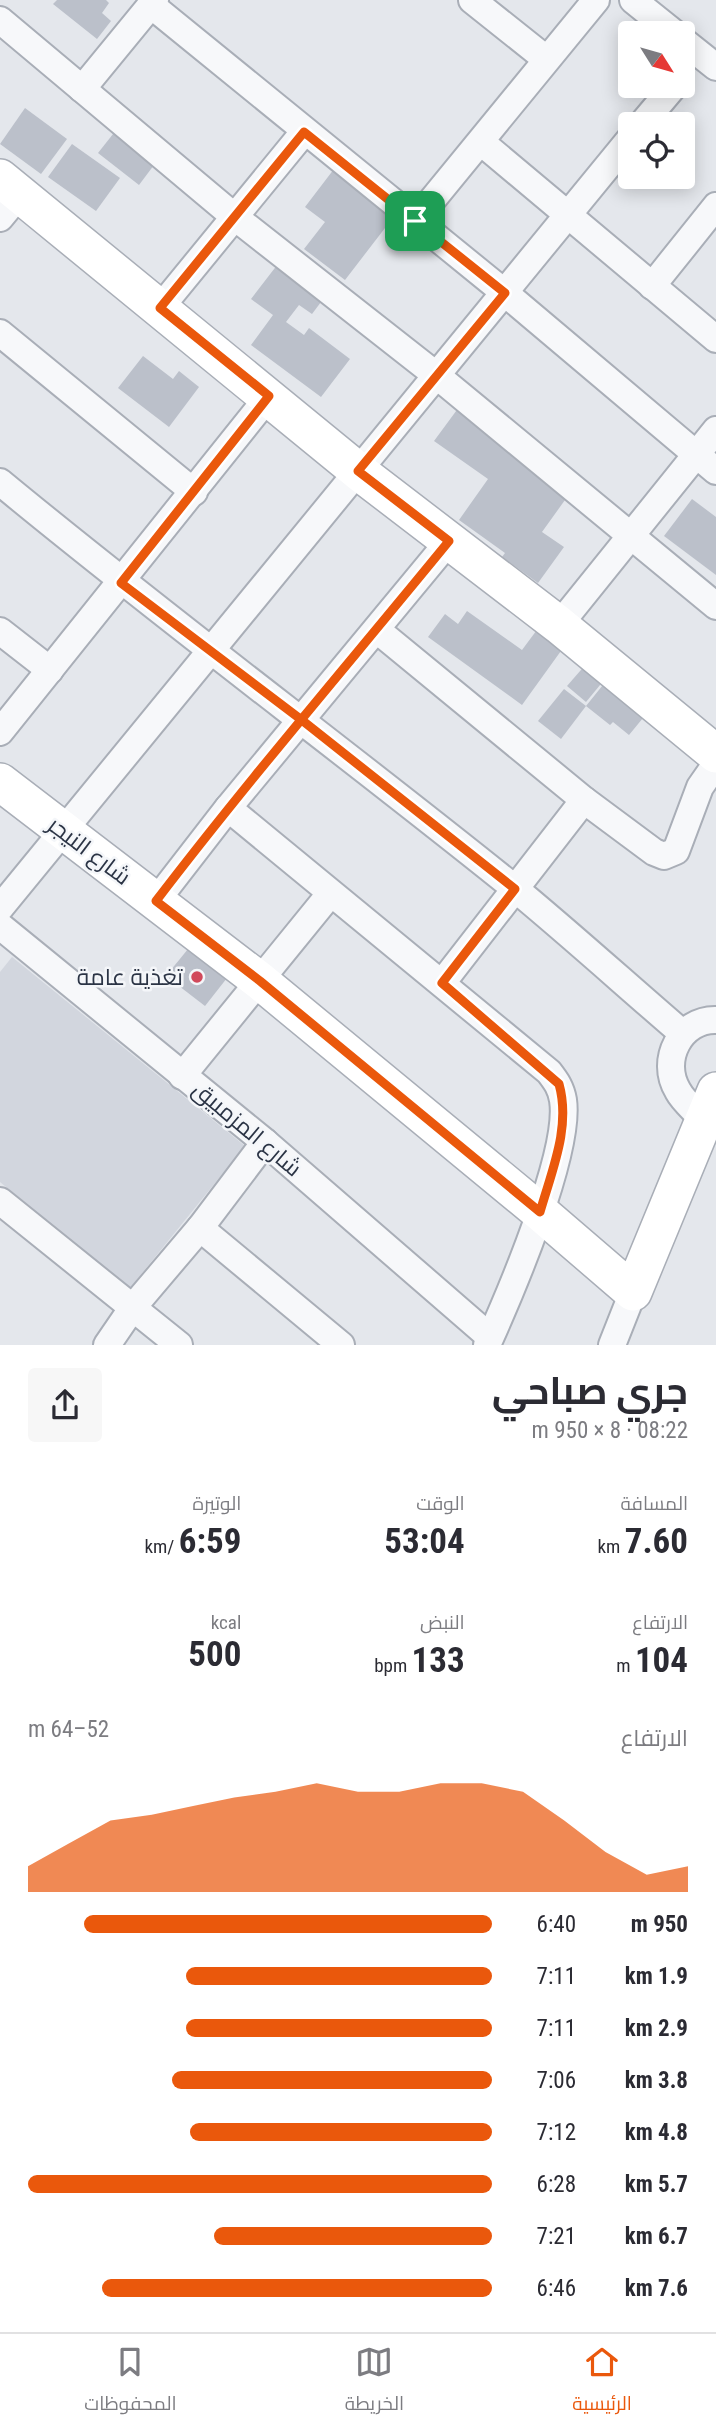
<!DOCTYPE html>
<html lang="ar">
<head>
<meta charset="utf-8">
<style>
  body { margin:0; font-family:"Roboto Condensed",Cairo,sans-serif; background:#f7f7f7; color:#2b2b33; direction:rtl; height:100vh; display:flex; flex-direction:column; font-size:26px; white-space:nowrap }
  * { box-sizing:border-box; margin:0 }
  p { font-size:23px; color:#7c7c81 }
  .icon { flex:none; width:38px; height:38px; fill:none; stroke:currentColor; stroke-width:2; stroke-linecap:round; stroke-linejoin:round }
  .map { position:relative; height:1345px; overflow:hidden; direction:ltr }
  .sheet { display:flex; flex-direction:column; background:#fff; flex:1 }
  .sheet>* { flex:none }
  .needle { width:46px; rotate:127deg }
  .buttons { position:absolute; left:618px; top:21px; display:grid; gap:14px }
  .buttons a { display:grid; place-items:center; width:77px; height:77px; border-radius:7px; background:#fff; box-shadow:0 4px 18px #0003; font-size:35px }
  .pin { position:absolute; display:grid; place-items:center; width:60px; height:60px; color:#fff; margin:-30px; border-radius:14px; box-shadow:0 4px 10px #0006 }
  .round { display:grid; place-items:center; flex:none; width:74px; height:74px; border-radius:7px; background:#f7f7f7 }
  .summary { display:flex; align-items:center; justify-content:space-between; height:119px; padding:0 28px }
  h1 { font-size:38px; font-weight:700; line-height:52px }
  .figures { display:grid; grid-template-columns:repeat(3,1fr); gap:10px; height:119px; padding:7px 28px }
  .figures div { display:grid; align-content:center }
  .figures b { font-size:35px; font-weight:700 }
  .figures small { font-size:19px; font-weight:400 }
  .figures p { font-size:19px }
  .chart { height:196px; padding:14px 28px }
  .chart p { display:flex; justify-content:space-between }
  .chart svg { width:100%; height:126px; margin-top:7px; fill:#ea580c; opacity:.7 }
  ul { padding:0 28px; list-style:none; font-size:23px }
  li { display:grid; grid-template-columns:112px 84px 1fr; align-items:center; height:52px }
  li i { height:18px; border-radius:9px; background:#ea580c }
  .menu { display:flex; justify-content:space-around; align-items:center; height:98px; border-top:2px solid #e1e1e2; background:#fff; font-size:19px; color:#7c7c81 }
  .menu a { display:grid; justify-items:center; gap:4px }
  .menu .current { color:#ea580c }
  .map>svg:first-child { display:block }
</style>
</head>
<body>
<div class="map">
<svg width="716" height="1345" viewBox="0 0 716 1345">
  <rect width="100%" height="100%" fill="#e4e7ec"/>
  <!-- built -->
  <polygon fill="#d2d6de" points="12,957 245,1146 130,1288 0,1182 0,972"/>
  <!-- building -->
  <g fill="#bbc0ca">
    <polygon points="57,0 106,0 109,3 102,13 111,21 97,39 53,4"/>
    <polygon points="25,108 67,139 41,174 0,144"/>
    <polygon points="117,129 157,161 139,185 98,153"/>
    <polygon points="72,144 120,178 96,211 48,177"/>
    <polygon points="334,169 395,215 345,280 304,249 325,222 305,207"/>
    <polygon points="281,260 327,294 312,314 299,305 286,322 304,335 309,328 350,359 321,397 251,345 273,315 251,299"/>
    <polygon points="143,356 173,379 179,371 199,387 169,427 118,388"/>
    <polygon points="462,403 570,493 542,532 564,547 538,583 502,557 505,553 459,520 488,479 434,441"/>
    <polygon points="692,499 716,517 716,575 664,536"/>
    <polygon points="467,611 522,650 545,619 571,637 522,705 428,637 445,614 458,624"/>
    <polygon points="587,663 605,679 586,702 567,686"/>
    <polygon points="611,675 652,707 629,735 613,722 610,725 586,706"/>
    <polygon points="564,689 586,706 561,739 538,721"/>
    <polygon points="188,949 227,978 205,1006 166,976"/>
  </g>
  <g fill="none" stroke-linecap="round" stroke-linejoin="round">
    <defs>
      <g id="street">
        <polyline points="472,0 546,59"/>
        <polyline points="633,0 674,33"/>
        <polyline points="151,5 505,293 716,471"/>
        <polyline points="0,20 236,218 436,375 716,606"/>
        <polyline points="682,40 716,67"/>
        <polyline points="82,89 155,0"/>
        <polyline points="642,124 674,86"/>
        <polyline points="481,142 716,339"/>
        <polyline points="0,218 19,195"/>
        <polyline points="415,221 596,0"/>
        <polyline points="652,286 716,206"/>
        <polyline points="160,308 304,132"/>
        <polyline points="0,333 194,492"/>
        <path d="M0 482C168 621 343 750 513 887 570 934 625 984 682 1033"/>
        <polyline points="559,625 716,430"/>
        <polyline points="377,630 584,800 654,852 664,856 676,851 700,787 716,764"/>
        <polyline points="0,631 50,670"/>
        <polyline points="0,732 269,396"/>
        <path d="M228 808 549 1072C556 1081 561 1088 563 1100 571 1152 510 1294 487 1345"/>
        <polyline points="156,901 228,808 449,541"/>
        <polyline points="0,908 630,139"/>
        <polyline points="0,926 265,1142 490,1337"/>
        <polyline points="442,983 584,800"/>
        <polyline points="182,1076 330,894"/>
        <path d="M703 1120C695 1110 684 1102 678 1091 659 1060 681 1019 716 1020"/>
        <polyline points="0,1201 179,1345"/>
        <polyline points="200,1228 341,1345"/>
        <polyline points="107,1345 133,1307 200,1228 265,1142"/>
        <polyline points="612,1345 633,1292"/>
      </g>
      <g id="secondary">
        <polyline points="0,178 358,471 559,625 716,754"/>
        <polyline points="0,782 260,981 540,1212 633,1292 716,1091"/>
      </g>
    </defs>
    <!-- street casing -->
    <use href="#street" stroke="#a9aeb7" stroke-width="30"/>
    <!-- secondary casing -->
    <use href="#secondary" stroke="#a9aeb7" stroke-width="40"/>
    <!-- street -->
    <use href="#street" stroke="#f7f8fa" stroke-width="26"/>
    <!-- secondary -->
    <use href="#secondary" stroke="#fff" stroke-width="37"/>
  </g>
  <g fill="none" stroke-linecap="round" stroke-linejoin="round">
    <defs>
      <path id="route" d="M415 221 505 293 358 471 449 541C351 661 250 778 156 901L260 981 540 1212C552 1170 571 1127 559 1084L442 983 515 889 303 721 121 583 269 396 160 308 304 132 415 221"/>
    </defs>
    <!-- route casing -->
    <use href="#route" stroke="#fff" stroke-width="14"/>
    <!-- route -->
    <use href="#route" stroke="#ea580c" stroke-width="9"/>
  </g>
  <!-- markers -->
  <circle fill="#d1495b" stroke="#f4f6f9" stroke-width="2.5" cx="197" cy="977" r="7"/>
  <g text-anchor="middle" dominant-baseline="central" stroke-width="5" stroke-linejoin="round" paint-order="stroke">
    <!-- street labels -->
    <g font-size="23" fill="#2b3445" stroke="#f4f6f9">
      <text transform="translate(89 851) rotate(37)">شارع النيجر</text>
      <text transform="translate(247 1129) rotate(40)">شارع المزمبيق</text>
    </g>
    <!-- poi labels -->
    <g font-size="23" fill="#2b3445" stroke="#f4f6f9" text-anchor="end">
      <text x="183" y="977">تغذية عامة</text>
    </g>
  </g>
</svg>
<div class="buttons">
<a><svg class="needle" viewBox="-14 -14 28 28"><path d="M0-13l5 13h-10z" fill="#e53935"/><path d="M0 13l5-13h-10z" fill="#7c7c81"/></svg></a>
<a><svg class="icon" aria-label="locate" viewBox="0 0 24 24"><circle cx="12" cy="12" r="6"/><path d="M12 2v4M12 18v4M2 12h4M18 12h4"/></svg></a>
</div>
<div class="pin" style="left:415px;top:221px;background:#1e9e55"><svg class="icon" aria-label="arrive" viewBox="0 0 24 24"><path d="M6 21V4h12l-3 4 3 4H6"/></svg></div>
</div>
<section class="sheet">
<div class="summary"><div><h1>جري صباحي</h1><p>08:22 · 8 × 950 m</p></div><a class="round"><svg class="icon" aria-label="share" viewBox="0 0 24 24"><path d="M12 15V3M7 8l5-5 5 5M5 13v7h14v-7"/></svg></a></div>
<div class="figures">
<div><p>المسافة</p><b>7.60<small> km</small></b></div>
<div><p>الوقت</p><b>53:04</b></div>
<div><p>الوتيرة</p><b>6:59<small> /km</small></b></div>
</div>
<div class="figures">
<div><p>الارتفاع</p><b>104<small> m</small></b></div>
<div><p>النبض</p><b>133<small> bpm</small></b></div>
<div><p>kcal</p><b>500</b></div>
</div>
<div class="chart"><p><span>الارتفاع</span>52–64 m</p>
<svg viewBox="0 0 160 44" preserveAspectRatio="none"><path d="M0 44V35L10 27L20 19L30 17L40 14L50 11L60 9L70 6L80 9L90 9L100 6L110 6L120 9L130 19L140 30L150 38L160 35V44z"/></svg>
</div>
<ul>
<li><b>950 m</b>6:40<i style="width:88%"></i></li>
<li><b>1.9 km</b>7:11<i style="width:66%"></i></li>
<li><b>2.9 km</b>7:11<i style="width:66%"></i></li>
<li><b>3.8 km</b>7:06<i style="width:69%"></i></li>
<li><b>4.8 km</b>7:12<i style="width:65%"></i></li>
<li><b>5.7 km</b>6:28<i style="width:100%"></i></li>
<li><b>6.7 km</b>7:21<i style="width:60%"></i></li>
<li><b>7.6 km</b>6:46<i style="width:84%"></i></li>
</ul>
</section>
<nav class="menu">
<a class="current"><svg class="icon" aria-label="home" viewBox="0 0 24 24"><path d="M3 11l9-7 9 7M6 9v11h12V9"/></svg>الرئيسية</a>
<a><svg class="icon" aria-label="map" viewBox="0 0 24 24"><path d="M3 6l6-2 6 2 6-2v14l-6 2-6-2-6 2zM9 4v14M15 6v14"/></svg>الخريطة</a>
<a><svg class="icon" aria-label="saved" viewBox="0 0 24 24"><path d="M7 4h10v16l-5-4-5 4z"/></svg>المحفوظات</a>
</nav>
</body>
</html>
